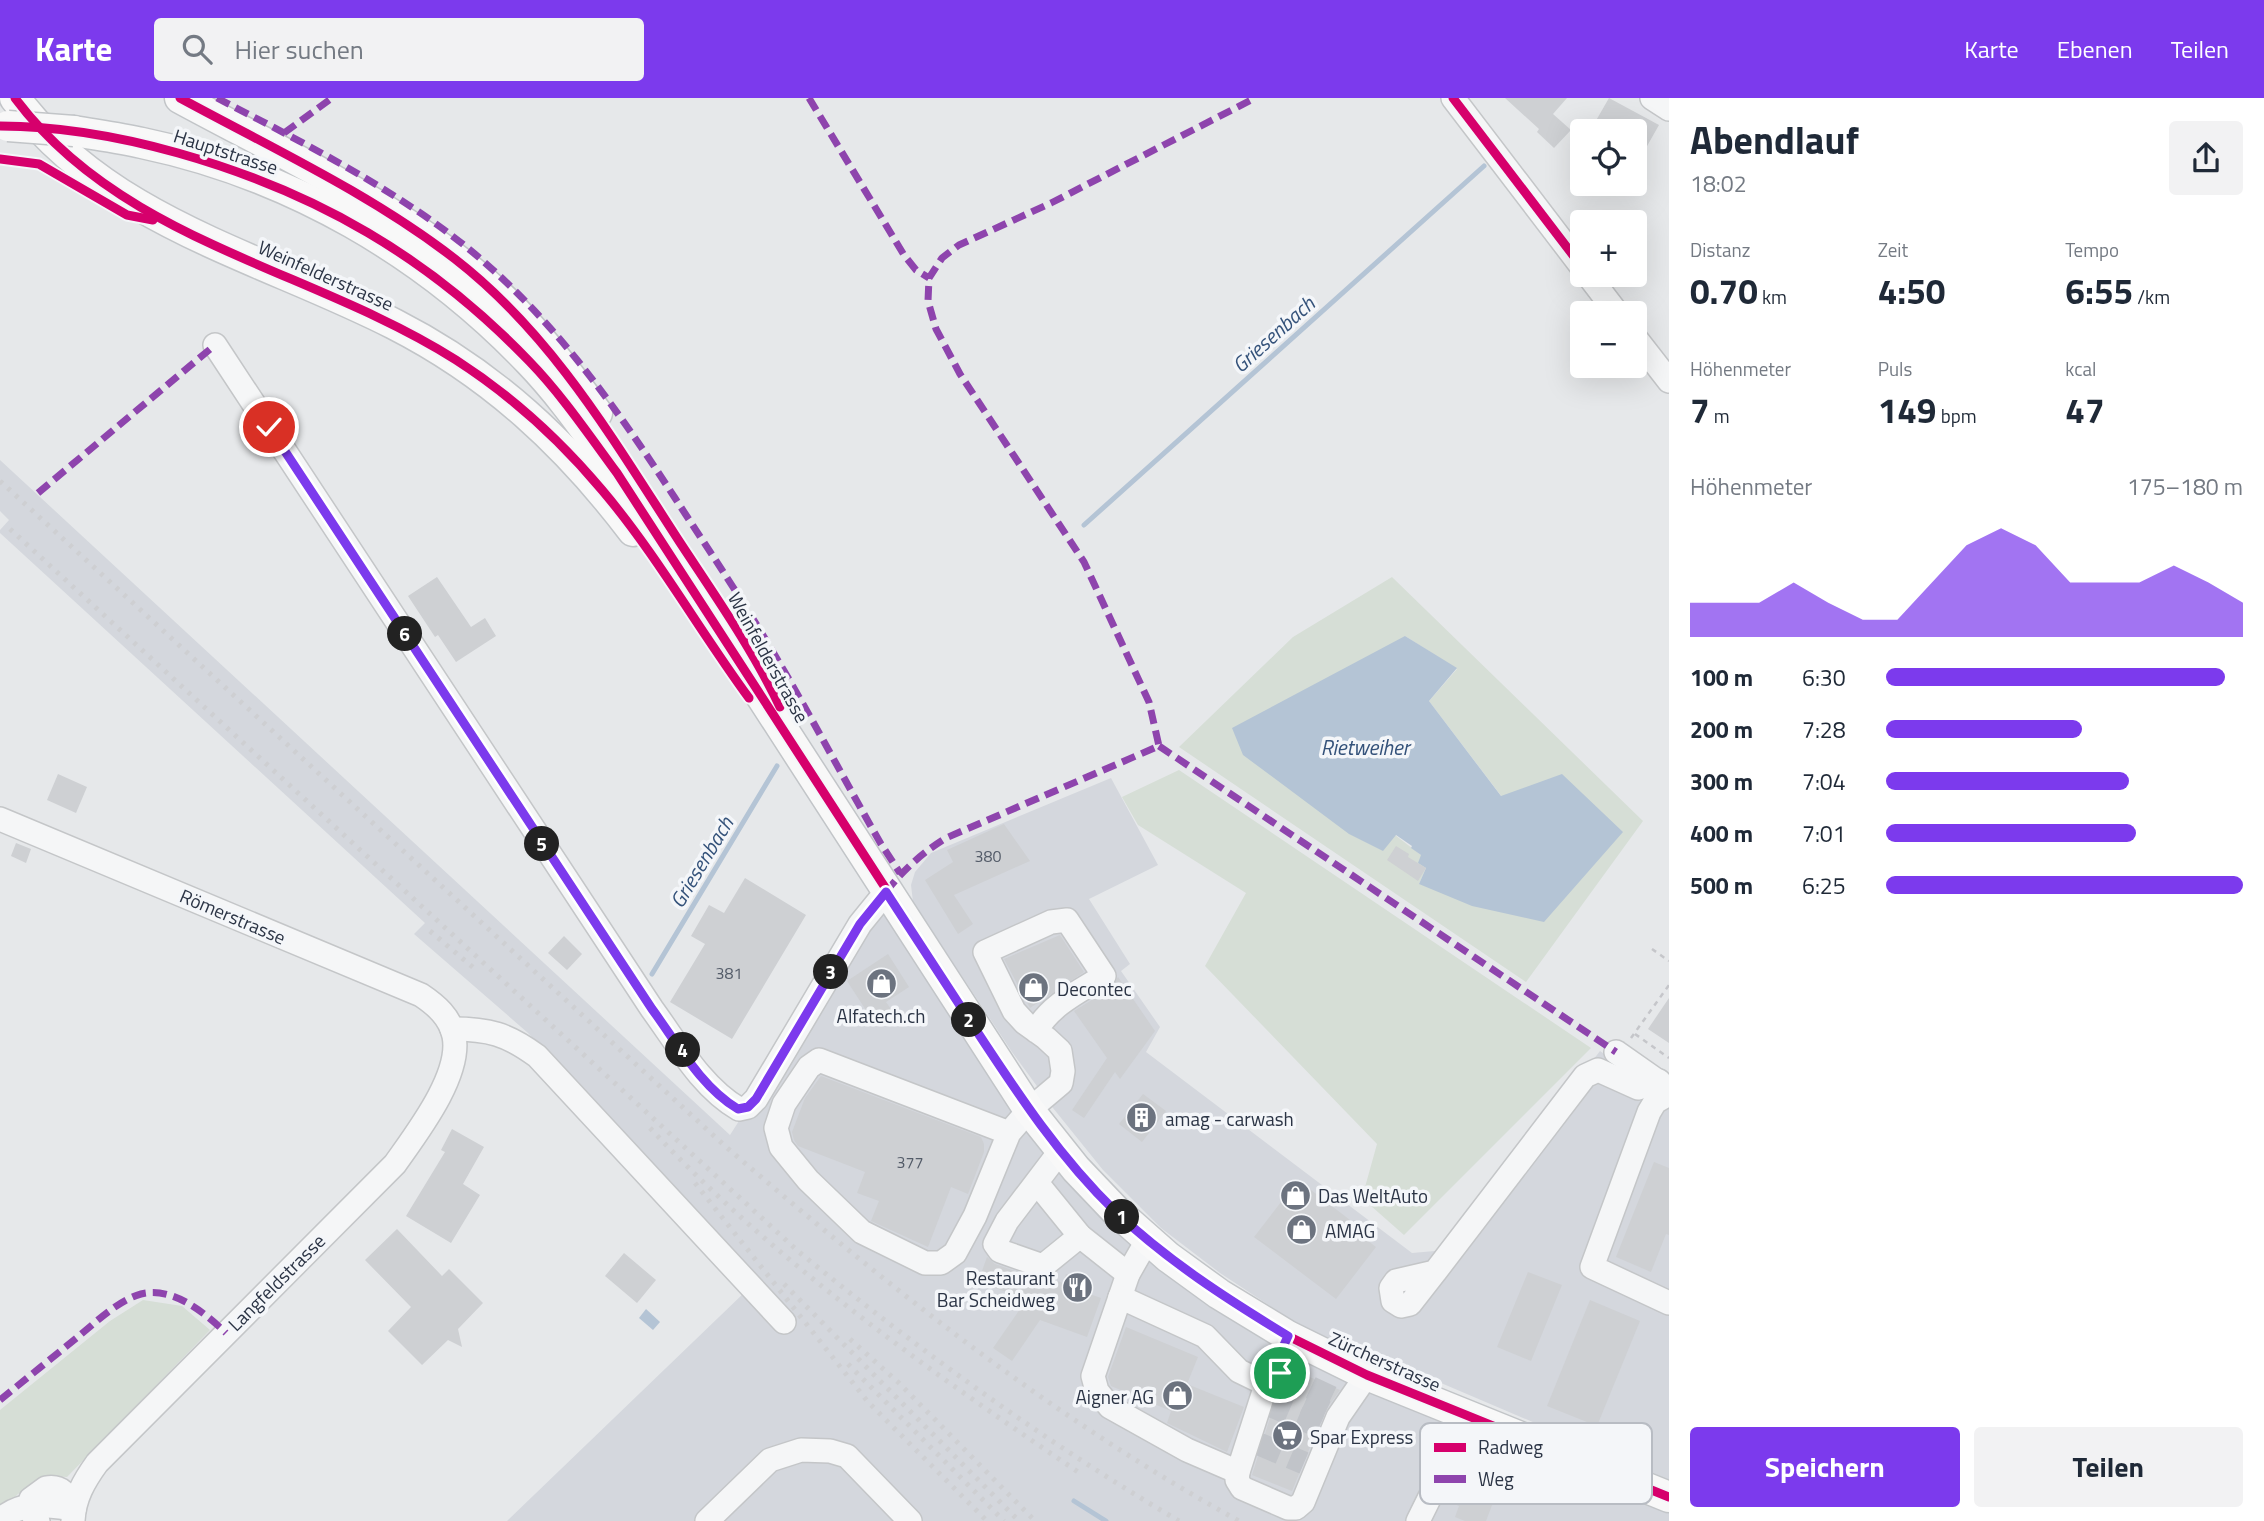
<!DOCTYPE html>
<html lang="de">
<head>
<meta charset="utf-8">
<style>
  body { margin:0; font-family:"Titillium Web",sans-serif; background:#f2f2f3; color:#1f2937; height:100vh; display:flex; flex-direction:column; font-size:26px; white-space:nowrap }
  * { box-sizing:border-box; margin:0 }
  p { font-size:23px; color:#747a83 }
  .icon { flex:none; width:38px; height:38px; fill:none; stroke:currentColor; stroke-width:2; stroke-linecap:round; stroke-linejoin:round }
  .map { position:relative; flex:1; overflow:hidden }
  .details { display:flex; flex-direction:column; background:#fff; width:595px }
  .details>* { flex:none }
  .tools { position:absolute; left:1570px; top:21px; display:grid; gap:14px }
  .tools a { display:grid; place-items:center; width:77px; height:77px; border-radius:7px; background:#fff; box-shadow:0 7px 28px #0002; font-size:35px }
  .pin { position:absolute; display:grid; place-items:center; width:60px; height:60px; color:#fff; margin:-30px; border:4px solid #fff; border-radius:50%; box-shadow:0 2px 7px #0007 }
  .km { position:absolute; width:35px; height:35px; margin:-18px; border-radius:50%; background:#222; color:#fff; font-size:19px; line-height:35px; text-align:center }
  .round { display:grid; place-items:center; flex:none; width:74px; height:74px; border-radius:7px; background:#f2f2f3 }
  .overview { display:flex; align-items:center; justify-content:space-between; height:119px; padding:0 21px }
  h1 { font-size:38px; font-weight:700; line-height:52px }
  .stats { display:grid; grid-template-columns:repeat(3,1fr); gap:10px; height:119px; padding:7px 21px }
  .stats div { display:grid; align-content:center }
  .stats b { font-size:35px; font-weight:700 }
  .stats small { font-size:19px; font-weight:400 }
  .stats p { font-size:19px }
  .chart { height:196px; padding:14px 21px }
  .chart p { display:flex; justify-content:space-between }
  .chart svg { width:100%; height:126px; margin-top:7px; fill:#7c3aed; opacity:.7 }
  .primary-button { display:flex; gap:14px; margin-top:auto; padding:14px 21px }
  .primary-button a { flex:1; height:80px; border-radius:7px; background:#7c3aed; color:#fff; font-size:28px; font-weight:700; line-height:80px; text-align:center }
  .primary-button a+a { background:#f2f2f3; color:#1f2937 }
  ul { padding:0 21px; list-style:none; font-size:23px }
  li { display:grid; grid-template-columns:112px 84px 1fr; align-items:center; height:52px }
  li i { height:18px; border-radius:9px; background:#7c3aed }
  header { display:flex; align-items:center; gap:42px; box-sizing:border-box; height:98px; padding:0 35px; background:#7c3aed; color:#fff }
  header strong { font-size:33px }
  nav { display:flex; gap:38px; margin-inline-start:auto; font-size:24px }
  .search { width:490px; height:63px; background:#f2f2f3; display:flex; align-items:center; gap:18px; box-sizing:border-box; padding:0 24px; border-radius:7px; color:#747a83; font-size:26px }
  main { display:flex; flex:1; min-height:0 }
  .map>svg:first-child { display:block }
</style>
</head>
<body>
<header>
<strong>Karte</strong>
<div class="search"><svg class="icon" aria-label="search" viewBox="0 0 24 24"><circle cx="10" cy="10" r="6"/><path d="M15 15l6 6"/></svg>Hier suchen</div>
<nav><a>Karte</a><a>Ebenen</a><a>Teilen</a></nav>
</header>
<main>
<div class="map">
<svg width="1669" height="1423" viewBox="0 0 1669 1423">
  <rect width="100%" height="100%" fill="#e6e8ea"/>
  <!-- built -->
  <g fill="#d4d7dd">
    <polygon points="0,362 730,1037 886,794 1029,1012 1219,1196 1669,1399 1669,1423 507,1423 746,1193 577,986 528,935 414,836 425,825 0,435 0,432 9,422 0,413"/>
    <polygon points="1111,680 1158,767 1089,801 1130,866 1121,873 1160,929 1146,954 1412,1155 1446,1152 1600,953 1669,1000 1669,1382 1434,1282 1371,1261 1293,1223 1220,1175 1161,1130 1103,1072 1053,1010 1012,954 913,804 911,787 915,774 931,755"/>
  </g>
  <!-- green -->
  <g fill="#d6ded6" fill-rule="evenodd">
    <path d="M1392 479 1643 723 1526 884 1179 649 1293 539ZM1405 538 1457 571 1429 603 1502 699 1562 677 1419 786 1426 770 1421 757 1395 737Z"/>
    <polygon points="1179,672 1591,950 1404,1137 1362,1100 1377,1046 1205,868 1246,795 1138,727 1122,699"/>
    <polygon points="143,1202 182,1208 210,1232 67,1379 50,1378 18,1396 0,1413 0,1312 110,1223"/>
  </g>
  <!-- water -->
  <g fill="#b4c4d5">
    <polygon points="1405,538 1457,570 1429,603 1501,698 1562,676 1623,734 1544,824 1472,808 1419,786 1426,770 1418,765 1421,757 1411,750 1412,748 1396,737 1383,753 1349,736 1243,657 1232,630"/>
    <polygon points="646,1211 660,1224 653,1232 639,1220"/>
  </g>
  <g fill="none" stroke-linecap="round" stroke-linejoin="round">
    <!-- stream -->
    <g stroke="#b4c4d5" stroke-width="5">
      <polyline points="1084,427 1484,68"/>
      <polyline points="652,876 777,668"/>
      <polyline points="1074,1403 1106,1423"/>
    </g>
  </g>
  <!-- building -->
  <g fill="#ced0d3">
    <polygon points="1505,0 1567,0 1553,16 1571,32 1554,50 1537,34 1539,31"/>
    <polygon points="1609,0 1659,27 1634,71 1634,33 1590,33"/>
    <polygon points="437,479 471,529 485,520 496,538 456,564 438,537 435,539 408,498"/>
    <polygon points="58,676 87,689 76,715 47,702"/>
    <polygon points="1004,726 1030,763 954,797 973,826 958,836 925,782 953,764 947,752"/>
    <polygon points="16,745 31,751 26,765 11,758"/>
    <polygon points="1396,748 1409,756 1408,759 1426,770 1418,783 1387,762"/>
    <polygon points="745,780 806,817 732,941 670,904 705,846 691,838 709,807 724,815"/>
    <polygon points="1060,837 1084,874 1030,910 1004,861"/>
    <polygon points="564,838 582,856 567,872 548,855"/>
    <polygon points="888,856 909,889 886,904 893,914 875,926 847,883"/>
    <polygon points="1118,879 1155,933 1120,981 1115,974 1084,1020 1072,1012 1107,960 1074,913 1111,890"/>
    <polygon points="1669,900 1669,945 1648,931"/>
    <polygon points="821,978 981,1039 984,1046 984,1054 968,1096 951,1089 928,1149 871,1123 879,1103 857,1095 865,1074 798,1048 794,1042 792,1034 805,1000"/>
    <polygon points="1143,996 1166,1013 1142,1044 1119,1026"/>
    <polygon points="452,1031 484,1049 463,1086 480,1097 451,1145 406,1118 445,1054 441,1052"/>
    <polygon points="1654,1064 1669,1070 1669,1137 1666,1136 1651,1174 1616,1159"/>
    <polygon points="1298,1082 1350,1122 1346,1126 1376,1149 1336,1201 1254,1139"/>
    <polygon points="397,1131 442,1178 449,1171 483,1205 458,1231 462,1249 448,1242 422,1267 388,1233 411,1209 365,1162"/>
    <polygon points="624,1155 656,1182 637,1205 605,1178"/>
    <polygon points="987,1159 995,1166 1038,1181 1050,1180 1063,1185 1066,1176 1091,1185 1087,1195 1101,1200 1087,1239 1040,1222 1012,1263 993,1250 1027,1201 978,1184"/>
    <polygon points="1528,1174 1562,1187 1531,1263 1497,1249"/>
    <polygon points="1590,1202 1640,1223 1597,1328 1547,1308"/>
    <polygon points="1126,1229 1198,1259 1187,1286 1244,1309 1227,1354 1167,1325 1171,1313 1111,1288 1108,1279"/>
    <polygon points="1289,1270 1340,1292 1325,1313 1292,1393 1252,1377 1275,1304 1282,1301 1287,1295 1288,1288 1284,1281"/>
    <polygon points="1456,1382 1467,1387 1469,1383 1497,1394 1486,1423 1465,1423 1455,1419 1459,1408 1448,1403"/>
  </g>
  <g fill="none" stroke-linecap="round" stroke-linejoin="round">
    <!-- minor-tunnel -->
    <g stroke="#c1c4c9" stroke-width="23" stroke-dasharray="23 11" stroke-linecap="butt">
      <polyline points="1280,1275 1335,1301"/>
      <polyline points="1274,1290 1330,1316"/>
      <polyline points="1267,1306 1323,1330"/>
      <polyline points="1259,1346 1304,1365"/>
    </g>
    <defs>
      <g id="minor">
        <polyline points="1453,0 1582,169"/>
        <polyline points="1652,0 1669,11"/>
        <polyline points="1588,177 1617,215"/>
        <polyline points="1634,238 1669,283"/>
        <path d="M215 247 652 911C677 945 701 989 739 1011L748 1009 756 1001 860 826 886 794"/>
        <path d="M0 721 421 897C436 907 450 919 454 938 462 977 416 1036 395 1066L97 1365C84 1383 74 1400 73 1423"/>
        <path d="M452 931C489 931 507 936 537 958L784 1224"/>
        <polyline points="1616,954 1666,989"/>
        <polyline points="1669,996 1655,1004 1649,1014 1592,1169 1669,1205"/>
        <path d="M1009 1035 819 962 809 969 784 1006 776 1030 781 1049 808 1082 862 1134 925 1165H941L955 1155 975 1118 1009 1035 1029 1012 1061 985 1063 973 1060 953 1046 940 1025 925 1014 913 985 854 1051 824 1067 822 1104 878C1080 893 1050 907 1036 933"/>
        <polyline points="1061,1052 1007,1123 995,1146 1000,1153 1043,1168 1080,1138"/>
        <polyline points="1037,1085 1080,1138 1128,1176"/>
        <polyline points="1148,1141 1128,1176 1093,1278 1097,1293 1110,1309 1187,1352 1238,1374"/>
        <polyline points="1435,1174 1410,1206 1401,1208 1393,1203 1391,1190 1396,1183 1435,1174 1585,978 1598,972 1638,990 1659,983"/>
        <polyline points="1120,1199 1205,1238 1239,1273 1274,1290"/>
        <polyline points="1288,1238 1266,1287 1238,1374 1237,1382 1242,1390 1288,1410 1296,1410 1303,1404 1338,1319 1367,1277"/>
        <path d="M0 1422C23 1402 46 1407 74 1411"/>
        <path d="M38 1423 31 1414V1401L46 1390C63 1387 67 1398 74 1411"/>
        <polyline points="707,1423 770,1362 801,1352 830,1353 847,1358 910,1423"/>
        <polyline points="1418,1423 1470,1318"/>
      </g>
      <g id="major">
        <path d="M15 0C107 124 263 159 394 226 492 276 567 346 633 433"/>
        <path d="M180 0C294 62 420 118 513 211 544 243 571 279 597 315"/>
        <path d="M74 33C97 37 119 40 142 45 290 76 425 154 529 263 562 297 589 337 617 375L1029 1012 1076 1071 1116 1113 1168 1159 1219 1196 1288 1238 1367 1277 1669 1399"/>
      </g>
    </defs>
    <!-- minor casing -->
    <use href="#minor" stroke="#c4c6c8" stroke-width="26"/>
    <!-- major casing -->
    <use href="#major" stroke="#c2c5c8" stroke-width="33"/>
    <!-- path -->
    <g stroke="#c5c6ca" stroke-width="2.5" stroke-dasharray="5 5" stroke-linecap="butt">
      <polyline points="1652,851 1669,863"/>
      <polyline points="1635,936 1669,960"/>
      <polyline points="1631,940 1669,887"/>
    </g>
    <!-- minor -->
    <use href="#minor" stroke="#f5f6f7" stroke-width="23"/>
    <!-- major -->
    <use href="#major" stroke="#f8f8f8" stroke-width="30"/>
    <!-- rail -->
    <g stroke="#cecfd2" stroke-width="5" stroke-dasharray="3.5 7" stroke-linecap="butt">
      <path d="M0 383 725 1048C886 1187 1052 1320 1239 1423"/>
      <path d="M10 431 799 1154C919 1252 1045 1344 1179 1423"/>
      <polyline points="430,833 475,871"/>
      <path d="M650 1030C776 1165 929 1273 1081 1376"/>
      <polyline points="695,1085 868,1304 987,1423"/>
      <polyline points="784,1186 1019,1423"/>
      <polyline points="850,1241 899,1285 1035,1423"/>
      <polyline points="848,1266 1004,1423"/>
    </g>
    <defs>
      <polyline id="major-bridge" points="8,28 74,33"/>
    </defs>
    <!-- major-bridge casing -->
    <use href="#major-bridge" stroke="#c2c5c8" stroke-width="33" stroke-linecap="butt"/>
    <!-- major-bridge -->
    <use href="#major-bridge" stroke="#f8f8f8" stroke-width="30"/>
    <!-- quiet -->
    <g stroke="#8e44ad" stroke-width="7" stroke-dasharray="14 7" stroke-linecap="butt">
      <path d="M217 0C304 45 409 98 483 163 561 231 619 314 675 400 704 445 734 489 761 534 803 603 841 676 881 746L900 775"/>
      <polyline points="809,0 904,157 916,172 929,180"/>
      <polyline points="284,35 332,0"/>
      <polyline points="38,395 215,247"/>
      <polyline points="1159,648 1616,954"/>
      <path d="M886 794C904 771 922 755 946 740L1159 648 1149 604 1084 464 960 276 936 231 928 203 929 180 942 160 959 147 1051 105 1255 0"/>
      <path d="M0 1302C26 1281 53 1259 79 1238 97 1223 119 1202 141 1196 173 1188 205 1215 226 1235"/>
    </g>
    <defs>
      <g id="cycleway">
        <path d="M15 0C122 144 313 171 456 262 512 298 560 342 602 392 657 457 699 532 749 600"/>
        <path d="M180 0C272 50 371 96 455 161 553 237 614 343 681 446 716 499 753 552 780 609"/>
        <polyline points="1453,0 1582,169"/>
        <path d="M0 28C60 28 121 39 178 55 316 94 429 159 529 263 562 297 589 337 617 375L1029 1012 1076 1071 1116 1113 1168 1159 1219 1196 1288 1238 1367 1277 1669 1399"/>
        <polyline points="0,61 39,66 127,117 153,122"/>
      </g>
    </defs>
    <!-- cycleway casing -->
    <use href="#cycleway" stroke="#f4f6f9" stroke-width="13"/>
    <!-- cycleway -->
    <use href="#cycleway" stroke="#d6006c" stroke-width="9"/>
  </g>
  <g fill="none" stroke-linecap="round" stroke-linejoin="round">
    <defs>
      <path id="route" d="M269 329 652 911C677 945 701 989 738 1011L748 1009 756 1001 860 826 886 794C916 840 946 886 976 932 1018 996 1060 1060 1116 1114 1168 1163 1227 1201 1288 1238L1273 1272 1280 1275"/>
    </defs>
    <!-- route casing -->
    <use href="#route" stroke="#fff" stroke-width="14"/>
    <!-- route -->
    <use href="#route" stroke="#7c3aed" stroke-width="9"/>
  </g>
  <!-- icons -->
  <defs>
    <symbol id="shop-disc" viewBox="-11 -11 22 22"><circle r="9.5" fill="#6c737f" stroke="#f4f6f9"/><path d="M-5-2.5h2.3a2.7 3.5 0 0 1 5.4 0H5L5.5 6h-11ZM-1.5-2.5h3a1.5 2.3 0 0 0-3 0Z" fill="#fff"/></symbol>
    <symbol id="building-disc" viewBox="-11 -11 22 22"><circle r="9.5" fill="#6c737f" stroke="#f4f6f9"/><path d="M-4-6H4V6H1V3H-1V6H-4ZM-2.5-4.3h1.7v1.8h-1.7ZM.8-4.3h1.7v1.8H.8ZM-2.5-1h1.7V.8h-1.7ZM.8-1h1.7V.8H.8Z" fill="#fff"/></symbol>
    <symbol id="restaurant-disc" viewBox="-11 -11 22 22"><circle r="9.5" fill="#6c737f" stroke="#f4f6f9"/><path d="M-5-6h1v4h1v-4h1v4h1v-4h1v5L-1.5 .5V6h-2V.5L-5-1ZM5-6V6H3V1.5H1.5Q1.5-4 5-6Z" fill="#fff"/></symbol>
    <symbol id="supermarket-disc" viewBox="-11 -11 22 22"><circle r="9.5" fill="#6c737f" stroke="#f4f6f9"/><path d="M-6-5.5h2.5l.6 2H6L4.5 2H-2.5L-4.4-4H-6ZM-1.5 3.2a1.3 1.3 0 1 0 .1 0ZM3 3.2a1.3 1.3 0 1 0 .1 0Z" fill="#fff"/></symbol>
  </defs>
  <g fill-rule="evenodd">
    <use href="#shop-disc" x="864" y="868" width="35" height="35"/>
    <use href="#shop-disc" x="1016" y="872" width="35" height="35"/>
    <use href="#building-disc" x="1124" y="1002" width="35" height="35"/>
    <use href="#shop-disc" x="1278" y="1080" width="35" height="35"/>
    <use href="#shop-disc" x="1284" y="1114" width="35" height="35"/>
    <use href="#restaurant-disc" x="1060" y="1172" width="35" height="35"/>
    <use href="#shop-disc" x="1160" y="1280" width="35" height="35"/>
    <use href="#supermarket-disc" x="1270" y="1320" width="35" height="35"/>
  </g>
  <g text-anchor="middle" dominant-baseline="central" stroke-width="7" stroke-linejoin="round" paint-order="stroke">
    <!-- number labels -->
    <g font-size="16" fill="#545c69">
      <text x="988" y="758">380</text>
      <text x="729" y="875">381</text>
      <text x="910" y="1064">377</text>
    </g>
    <!-- street labels -->
    <g font-size="19" fill="#2b3445" stroke="#f4f6f9">
      <text transform="translate(226 53) rotate(18)">Hauptstrasse</text>
      <text transform="translate(326 177) rotate(24)">Weinfelderstrasse</text>
      <text transform="translate(769 559) rotate(61)">Weinfelderstrasse</text>
      <text transform="translate(233 818) rotate(23)">Römerstrasse</text>
      <text transform="translate(276 1184) rotate(-45)">Langfeldstrasse</text>
      <text transform="translate(1385 1263) rotate(24)">Zürcherstrasse</text>
    </g>
    <!-- poi labels -->
    <g font-size="19" fill="#2b3445" stroke="#f4f6f9" text-anchor="start">
      <text x="1057" y="890">Decontec</text>
      <text x="881" y="917" text-anchor="middle">Alfatech.ch</text>
      <text x="1165" y="1020">amag - carwash</text>
      <text x="1318" y="1097">Das WeltAuto</text>
      <text x="1325" y="1132">AMAG</text>
      <text x="1055" y="1179" text-anchor="end">Restaurant<tspan x="1055" dy="22">Bar Scheidweg</tspan></text>
      <text x="1154" y="1298" text-anchor="end">Aigner AG</text>
      <text x="1310" y="1338">Spar Express</text>
    </g>
    <!-- water labels -->
    <g font-size="21" font-style="italic" fill="#34527a" stroke="#f4f6f9">
      <text transform="translate(1273 236) rotate(-42)">Griesenbach</text>
      <text x="1365" y="649">Rietweiher</text>
      <text transform="translate(701 764) rotate(-59)">Griesenbach</text>
    </g>
  </g>
  <!-- legend -->
  <rect x="1420" y="1325" width="232" height="81" rx="10" fill="#f4f6f9" stroke="#b8bcc3" stroke-width="2"/>
  <rect x="1434" y="1345" width="32" height="9" fill="#d6006c"/>
  <rect x="1434" y="1377" width="32" height="8" fill="#8e44ad"/>
  <g font-size="19" fill="#2b3445">
    <text x="1478" y="1356">Radweg</text>
    <text x="1478" y="1388">Weg</text>
  </g>
</svg>
<div class="tools">
<a><svg class="icon" aria-label="locate" viewBox="0 0 24 24"><circle cx="12" cy="12" r="6"/><path d="M12 2v4M12 18v4M2 12h4M18 12h4"/></svg></a>
<a>+</a>
<a>−</a>
</div>
<div class="pin" style="left:1280px;top:1275px;background:#1e9e55"><svg class="icon" aria-label="arrive" viewBox="0 0 24 24"><path d="M6 21V4h12l-3 4 3 4H6"/></svg></div>
<div class="pin" style="left:269px;top:329px;background:#d93025"><svg class="icon" aria-label="check" viewBox="0 0 24 24"><path d="M5 12l5 5 9-10"/></svg></div>
<b class="km" style="left:1122px;top:1119px">1</b>
<b class="km" style="left:969px;top:922px">2</b>
<b class="km" style="left:831px;top:874px">3</b>
<b class="km" style="left:683px;top:952px">4</b>
<b class="km" style="left:542px;top:746px">5</b>
<b class="km" style="left:405px;top:536px">6</b>
</div>
<section class="details">
<div class="overview"><div><h1>Abendlauf</h1><p>18:02</p></div><a class="round"><svg class="icon" aria-label="share" viewBox="0 0 24 24"><path d="M12 15V3M7 8l5-5 5 5M5 13v7h14v-7"/></svg></a></div>
<div class="stats">
<div><p>Distanz</p><b>0.70<small> km</small></b></div>
<div><p>Zeit</p><b>4:50</b></div>
<div><p>Tempo</p><b>6:55<small> /km</small></b></div>
</div>
<div class="stats">
<div><p>Höhenmeter</p><b>7<small> m</small></b></div>
<div><p>Puls</p><b>149<small> bpm</small></b></div>
<div><p>kcal</p><b>47</b></div>
</div>
<div class="chart"><p><span>Höhenmeter</span>175–180 m</p>
<svg viewBox="0 0 160 44" preserveAspectRatio="none"><path d="M0 44V32L10 32L20 32L30 25L40 32L50 38L60 38L70 25L80 12L90 6L100 12L110 25L120 25L130 25L140 19L150 25L160 32V44z"/></svg>
</div>
<ul>
<li><b>100 m</b>6:30<i style="width:95%"></i></li>
<li><b>200 m</b>7:28<i style="width:55%"></i></li>
<li><b>300 m</b>7:04<i style="width:68%"></i></li>
<li><b>400 m</b>7:01<i style="width:70%"></i></li>
<li><b>500 m</b>6:25<i style="width:100%"></i></li>
</ul>
<div class="primary-button"><a>Speichern</a><a>Teilen</a></div>
</section>
</main>
</body>
</html>
